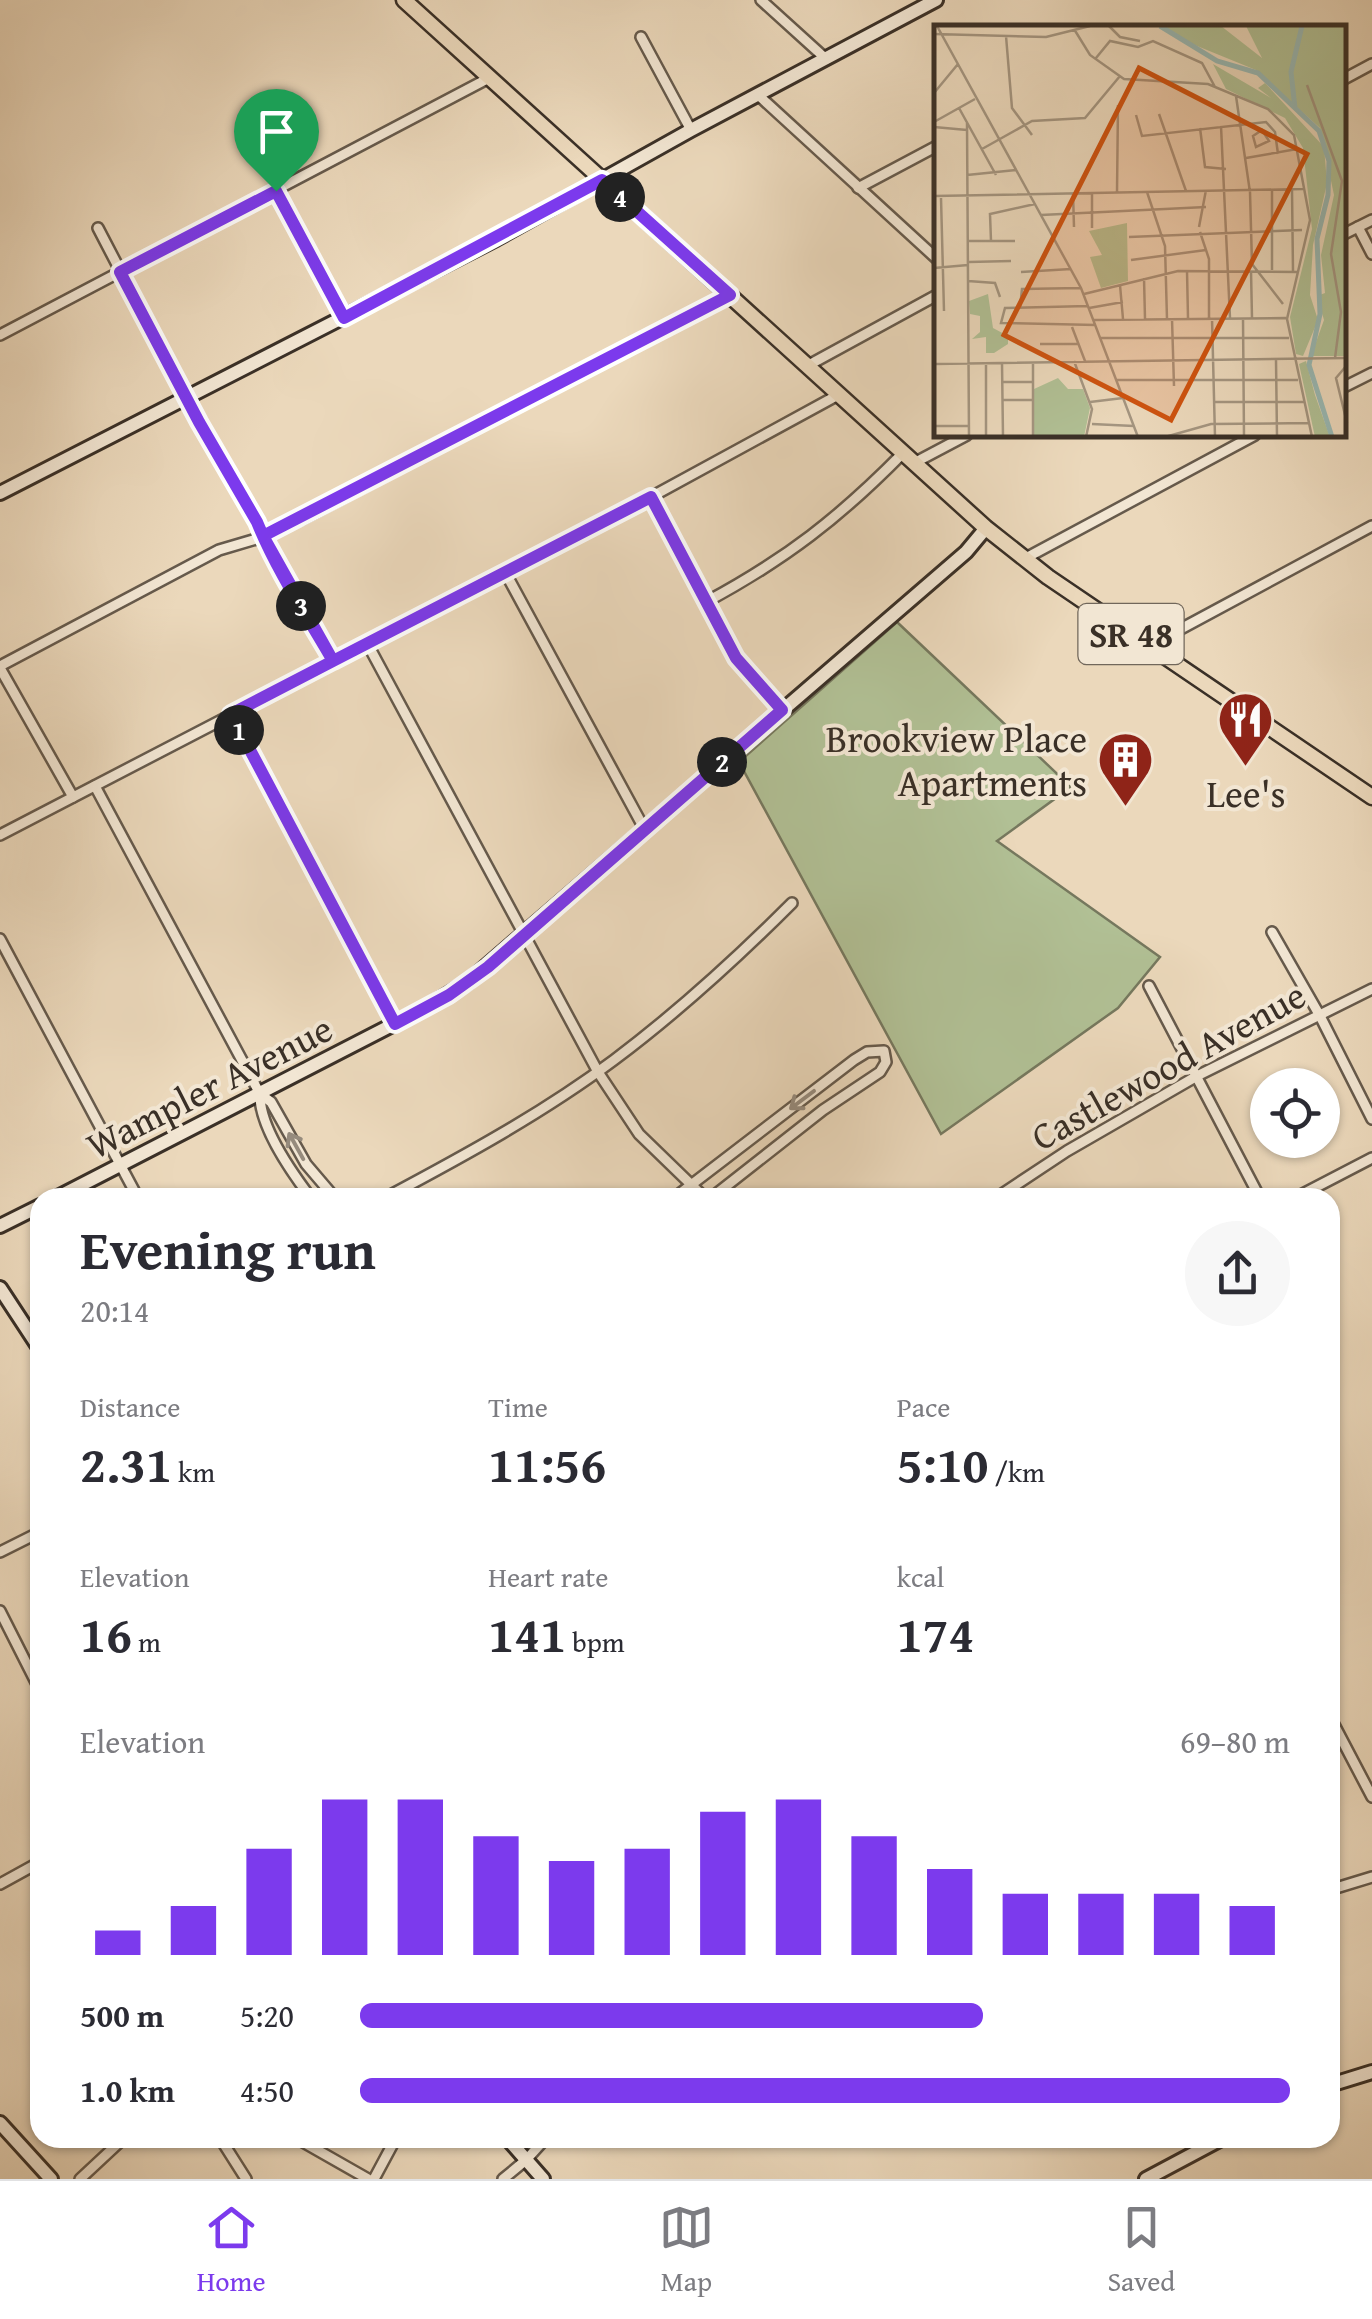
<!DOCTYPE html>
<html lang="en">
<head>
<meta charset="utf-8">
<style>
  body { margin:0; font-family:"Gentium Book Plus",serif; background:#f7f7f7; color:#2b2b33; height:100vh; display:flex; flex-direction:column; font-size:38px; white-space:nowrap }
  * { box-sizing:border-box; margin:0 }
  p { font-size:32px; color:#7c7c81 }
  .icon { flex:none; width:55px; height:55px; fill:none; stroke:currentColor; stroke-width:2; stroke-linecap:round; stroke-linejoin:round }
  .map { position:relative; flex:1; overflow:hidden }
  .side { position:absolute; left:30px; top:1188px; width:1310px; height:960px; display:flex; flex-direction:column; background:#fff; border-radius:30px; box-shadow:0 2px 8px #0004 }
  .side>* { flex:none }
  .buttons { position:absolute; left:1250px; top:1068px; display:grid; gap:20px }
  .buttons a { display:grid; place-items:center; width:90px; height:90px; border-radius:50%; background:#fff; box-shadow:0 2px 8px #0004; font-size:50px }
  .pin { position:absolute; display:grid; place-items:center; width:85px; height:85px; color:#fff; margin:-102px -42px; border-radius:50% 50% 50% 0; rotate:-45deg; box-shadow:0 0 10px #0007 }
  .pin .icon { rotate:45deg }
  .km { position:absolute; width:50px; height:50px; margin:-25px; border-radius:50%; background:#222; color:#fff; font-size:28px; line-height:50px; text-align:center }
  .round { display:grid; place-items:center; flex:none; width:105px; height:105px; border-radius:52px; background:#f7f7f7 }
  .summary { display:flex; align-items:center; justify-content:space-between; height:170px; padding:0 50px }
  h1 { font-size:55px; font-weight:600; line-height:75px }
  .metrics { display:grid; grid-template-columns:repeat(3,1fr); gap:15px; height:170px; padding:10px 50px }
  .metrics div { display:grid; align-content:center }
  .metrics b { font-size:50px; font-weight:600 }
  .metrics small { font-size:28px; font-weight:400 }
  .metrics p { font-size:28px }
  .chart { height:280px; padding:20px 50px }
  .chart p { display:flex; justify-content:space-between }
  .chart svg { width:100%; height:180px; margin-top:10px; stroke:#7c3aed; stroke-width:6 }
  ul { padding:0 50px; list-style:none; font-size:32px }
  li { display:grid; grid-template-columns:160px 120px 1fr; align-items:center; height:75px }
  li i { height:25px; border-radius:12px; background:#7c3aed }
  .dock { display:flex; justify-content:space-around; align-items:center; height:140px; border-top:2px solid #e1e1e2; background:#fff; font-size:28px; color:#7c7c81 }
  .dock a { display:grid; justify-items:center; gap:5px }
  .dock .current { color:#7c3aed }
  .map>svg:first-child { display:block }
</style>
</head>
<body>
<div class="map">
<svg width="1372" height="2179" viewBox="0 0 1372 2179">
  <rect width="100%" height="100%" fill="#ebd8bb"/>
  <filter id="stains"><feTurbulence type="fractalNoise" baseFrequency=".002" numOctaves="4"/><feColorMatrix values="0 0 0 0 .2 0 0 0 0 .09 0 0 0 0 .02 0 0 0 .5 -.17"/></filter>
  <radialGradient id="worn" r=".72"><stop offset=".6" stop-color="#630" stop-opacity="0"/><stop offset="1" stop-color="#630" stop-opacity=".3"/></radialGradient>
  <!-- green -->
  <polygon fill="#b1c095" stroke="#76785e" stroke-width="2.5" points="897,622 1071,787 997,841 1160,957 1118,1008 941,1134 739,762"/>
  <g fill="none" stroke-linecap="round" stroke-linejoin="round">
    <defs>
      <g id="street">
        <polyline points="761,0 825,58"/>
        <polyline points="641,37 691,130"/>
        <polyline points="1344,79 1372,64"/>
        <polyline points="757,94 937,259"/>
        <polyline points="858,188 937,146"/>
        <polyline points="277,191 344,318"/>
        <polyline points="1358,227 1372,254"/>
        <polyline points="98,228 199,422 333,661"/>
        <polyline points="1344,234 1372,220"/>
        <polyline points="0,335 489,78"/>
        <polyline points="807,366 937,295"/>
        <polyline points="1344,387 1372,373"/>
        <polyline points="914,463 967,435"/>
        <polyline points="651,497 736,658 781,710"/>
        <polyline points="1024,559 1255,435"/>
        <polyline points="505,572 645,830"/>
        <path d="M706 602C786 559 839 518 903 453"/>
        <polyline points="367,643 598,1072 639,1134 705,1198"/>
        <polyline points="1149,646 1372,526"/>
        <polyline points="0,666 219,550 263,537 302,519 730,295"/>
        <polyline points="0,668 73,797"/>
        <polyline points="231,714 395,1024"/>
        <polyline points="95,786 260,1094 271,1102 306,1164 335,1198"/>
        <polyline points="0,835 651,497 838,395"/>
        <polyline points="1272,932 1320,1016 1372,1119"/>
        <polyline points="0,939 138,1198"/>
        <polyline points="1149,986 1260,1198"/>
        <path d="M260 1094C259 1126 292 1173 311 1198"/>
        <path d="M385 1198C464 1156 543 1113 614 1060 678 1012 736 959 792 903"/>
        <polyline points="674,1198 854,1060 867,1052 884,1051 886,1062 880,1072 823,1110 711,1198"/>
        <polyline points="996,1198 1067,1151 1197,1076 1372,989"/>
        <polyline points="1295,1198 1372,1158"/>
        <polyline points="0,1552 40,1532"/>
        <polyline points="0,1611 40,1690"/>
        <polyline points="1330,1717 1372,1797"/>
        <polyline points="0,1884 40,1862"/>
        <polyline points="1336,1888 1372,1877"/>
        <polyline points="220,2138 246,2179"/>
        <polyline points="296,2138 368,2179"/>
        <polyline points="80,2179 124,2138"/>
        <polyline points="374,2179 396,2138"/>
        <polyline points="503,2179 526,2160 546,2138"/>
      </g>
      <g id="secondary">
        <polyline points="0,493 496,239 691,130 936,0"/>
        <polyline points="56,1198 429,1006 468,982 966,552 986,528"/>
        <polyline points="0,1226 40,1206"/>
        <polyline points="0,1288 40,1349"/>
        <polyline points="1330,2085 1372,2072"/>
        <polyline points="0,2123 51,2179"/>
        <polyline points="507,2138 543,2179"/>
        <polyline points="1146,2179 1223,2138"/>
      </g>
      <polyline id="primary" points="404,0 986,528 1048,577 1372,797"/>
    </defs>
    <!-- street casing -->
    <use href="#street" stroke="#665a4c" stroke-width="14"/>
    <!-- secondary casing -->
    <use href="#secondary" stroke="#3a3027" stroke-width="18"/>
    <!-- primary casing -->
    <use href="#primary" stroke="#3a3027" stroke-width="19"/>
    <!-- street -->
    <use href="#street" stroke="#f2e6d3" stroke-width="9"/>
    <!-- secondary -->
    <use href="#secondary" stroke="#f2e6d3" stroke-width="12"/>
    <!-- primary -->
    <use href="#primary" stroke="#ebd8bb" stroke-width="14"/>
  </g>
  <!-- one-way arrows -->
  <defs><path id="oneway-shaft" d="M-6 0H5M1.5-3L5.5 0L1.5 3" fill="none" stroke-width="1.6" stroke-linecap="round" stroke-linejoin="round" transform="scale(2.5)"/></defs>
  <g stroke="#968b7d">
    <use href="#oneway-shaft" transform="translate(802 1100) rotate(143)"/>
    <use href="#oneway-shaft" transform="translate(296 1146) rotate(-119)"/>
  </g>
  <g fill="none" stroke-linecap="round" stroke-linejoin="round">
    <defs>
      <path id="route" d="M276 191 120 272 199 422 257 522C277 571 307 616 333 661L231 714 395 1024 449 995 488 967 782 710 736 658 651 497 333 661 263 536 730 295 602 180 344 318 276 191"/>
    </defs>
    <!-- route casing -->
    <use href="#route" stroke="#fff" stroke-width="20"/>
    <!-- route -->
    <use href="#route" stroke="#7c3aed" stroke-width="12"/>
  </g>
  <!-- icons -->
  <defs>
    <symbol id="restaurant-pin" viewBox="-11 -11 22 30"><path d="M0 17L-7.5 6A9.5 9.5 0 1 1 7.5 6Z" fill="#8f2418" stroke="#f2e6d3"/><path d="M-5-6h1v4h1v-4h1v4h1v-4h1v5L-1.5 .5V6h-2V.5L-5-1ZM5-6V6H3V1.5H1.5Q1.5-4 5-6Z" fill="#fff"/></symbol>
    <symbol id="building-pin" viewBox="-11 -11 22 30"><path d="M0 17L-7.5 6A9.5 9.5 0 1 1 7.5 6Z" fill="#8f2418" stroke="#f2e6d3"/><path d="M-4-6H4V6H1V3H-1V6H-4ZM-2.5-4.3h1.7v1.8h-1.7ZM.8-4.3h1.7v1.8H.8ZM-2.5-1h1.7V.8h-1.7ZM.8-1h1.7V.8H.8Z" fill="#fff"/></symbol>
  </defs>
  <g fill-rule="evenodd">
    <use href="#restaurant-pin" x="1214" y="688" width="63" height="86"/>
    <use href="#building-pin" x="1094" y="728" width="63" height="86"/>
  </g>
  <g text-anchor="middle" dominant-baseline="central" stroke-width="8" stroke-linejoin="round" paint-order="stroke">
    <!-- shield labels -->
    <rect fill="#f2e6d3" stroke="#71675b" stroke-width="2.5" x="1078.5" y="604" width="105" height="60" rx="8"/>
    <g font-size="35" font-weight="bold" fill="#3a3027">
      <text x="1131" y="634">SR 48</text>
    </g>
    <!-- poi labels -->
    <g font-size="38" fill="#3a3027" stroke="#f2e6d3" text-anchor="end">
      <text x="1087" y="738">Brookview Place<tspan x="1087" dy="44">Apartments</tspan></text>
      <text x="1246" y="793" text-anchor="middle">Lee's</text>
    </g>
    <!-- street labels -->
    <g font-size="38" fill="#3a3027" stroke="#f2e6d3">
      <text transform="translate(1168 1065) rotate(-29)">Castlewood Avenue</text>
      <text transform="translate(209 1086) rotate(-27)">Wampler Avenue</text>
    </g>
  </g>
  <!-- overview -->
  <g transform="translate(934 25)">
    <rect width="412" height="412" fill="#ebd8bb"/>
    <path d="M230 1H287L328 33 312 1H412V331H377L390 295 383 271 391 268 387 230 400 170 386 103 322 45 241 12ZM279 39 337 73 324 63 331 58 390 122 393 158 379 220 376 270 384 295 369 331 362 329 356 292 378 204 369 123 351 93 292 64ZM193 198 194 256 167 263 156 232 168 230 155 206ZM54 269 59 303 74 311V319L60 328H52V312L38 314 46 307V291L36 289 35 276ZM372 336 381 370 396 412H381L365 339ZM124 353 134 364H149L156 383 150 412H100V364Z" fill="#b1c095"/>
    <path fill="none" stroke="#99b9b4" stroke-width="5" d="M226 1 283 36 324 48 385 106 395 136 394 170 383 214 386 289 375 340 398 412M361 83 357 47 368 1"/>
    <path fill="none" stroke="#a49580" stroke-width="2.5" d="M3 1 147 263 204 412M175 1 186 12 206 16M140 4 156 30 190 54 274 59 334 84 360 110 376 195 353 294 378 412M0 9 112 12 156 1M72 11 78 83 98 110M162 33 176 16 204 22 219 16 268 38 281 62M373 60 408 156 397 229 407 287 401 333M0 68 24 39M302 71 316 167 318 239 349 279M25 83 62 150M225 89 252 166M202 90 208 111 332 97 341 107 344 129M0 97 41 74M33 98 35 412M287 101 296 293M0 102 33 105M266 103 271 142 292 144M328 105 335 116 322 122 319 111ZM48 124 98 96 151 93 186 51M312 133 363 124M33 150 82 145M358 165 359 246M183 167 184 80M213 167 231 221 233 294M139 168 140 202M158 168V203M0 171 369 164M7 173 10 286M107 190 272 182M265 202 272 165M266 207 275 234V293M195 212 368 205M34 216H81M57 216 56 189 101 179M197 235 272 225M35 237 77 236M0 243 34 240M338 245V165M253 246 254 293M317 246 318 293M87 247 137 244M210 253 211 294M34 256 61 258 66 272M186 260 189 294M150 269 244 246 364 247M154 281 71 283 67 298 162 300M86 283 88 264 147 263M155 283 189 277M278 293 281 412M309 293 310 412M238 294 240 361M160 295 352 293M138 302 151 336M167 313H355M106 319H144M342 335 343 412M140 336 158 384 152 412M99 337V412M68 338 69 412M0 339 413 333M52 340V412M413 340 402 353 413 398M182 355H364M68 357H99M68 375H99M156 377 189 373M280 377H371M158 399 200 401M0 401H35M231 412 277 399 375 398"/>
    <path fill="#ce5310" fill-opacity="0.15" stroke="#ce5310" stroke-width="5" d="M205 43 373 129 237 395 70 310Z"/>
    <rect width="412" height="412" fill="none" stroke="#3a3027" stroke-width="5"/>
  </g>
  <rect width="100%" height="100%" filter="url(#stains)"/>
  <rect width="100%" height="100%" fill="url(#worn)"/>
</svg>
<div class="buttons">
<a><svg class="icon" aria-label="locate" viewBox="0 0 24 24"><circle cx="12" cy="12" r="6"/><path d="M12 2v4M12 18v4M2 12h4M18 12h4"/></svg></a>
</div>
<div class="pin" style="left:276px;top:191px;background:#1e9e55"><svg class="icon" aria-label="arrive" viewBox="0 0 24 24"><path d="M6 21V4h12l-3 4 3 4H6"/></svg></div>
<b class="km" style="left:239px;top:730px">1</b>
<b class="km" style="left:722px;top:762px">2</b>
<b class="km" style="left:301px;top:606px">3</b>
<b class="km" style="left:620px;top:197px">4</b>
<section class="side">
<div class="summary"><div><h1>Evening run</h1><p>20:14</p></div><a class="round"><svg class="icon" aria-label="share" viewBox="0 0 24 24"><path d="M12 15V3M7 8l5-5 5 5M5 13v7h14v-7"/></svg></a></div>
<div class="metrics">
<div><p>Distance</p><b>2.31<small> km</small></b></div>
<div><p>Time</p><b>11:56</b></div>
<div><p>Pace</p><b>5:10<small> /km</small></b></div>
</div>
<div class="metrics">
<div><p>Elevation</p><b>16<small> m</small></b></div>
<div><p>Heart rate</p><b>141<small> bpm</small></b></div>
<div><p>kcal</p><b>174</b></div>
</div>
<div class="chart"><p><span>Elevation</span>69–80 m</p>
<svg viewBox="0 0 160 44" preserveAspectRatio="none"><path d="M5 44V38M15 44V32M25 44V18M35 44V6M45 44V6M55 44V15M65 44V21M75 44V18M85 44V9M95 44V6M105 44V15M115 44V23M125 44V29M135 44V29M145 44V29M155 44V32"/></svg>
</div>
<ul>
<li><b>500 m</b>5:20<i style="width:67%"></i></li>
<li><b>1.0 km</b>4:50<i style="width:100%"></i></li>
</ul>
</section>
</div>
<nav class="dock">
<a class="current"><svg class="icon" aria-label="home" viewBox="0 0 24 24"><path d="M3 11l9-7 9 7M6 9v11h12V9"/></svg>Home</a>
<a><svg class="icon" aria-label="map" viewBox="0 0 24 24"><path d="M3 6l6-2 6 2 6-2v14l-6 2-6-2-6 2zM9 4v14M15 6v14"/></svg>Map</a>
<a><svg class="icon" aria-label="saved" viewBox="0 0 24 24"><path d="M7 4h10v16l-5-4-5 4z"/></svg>Saved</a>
</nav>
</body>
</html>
